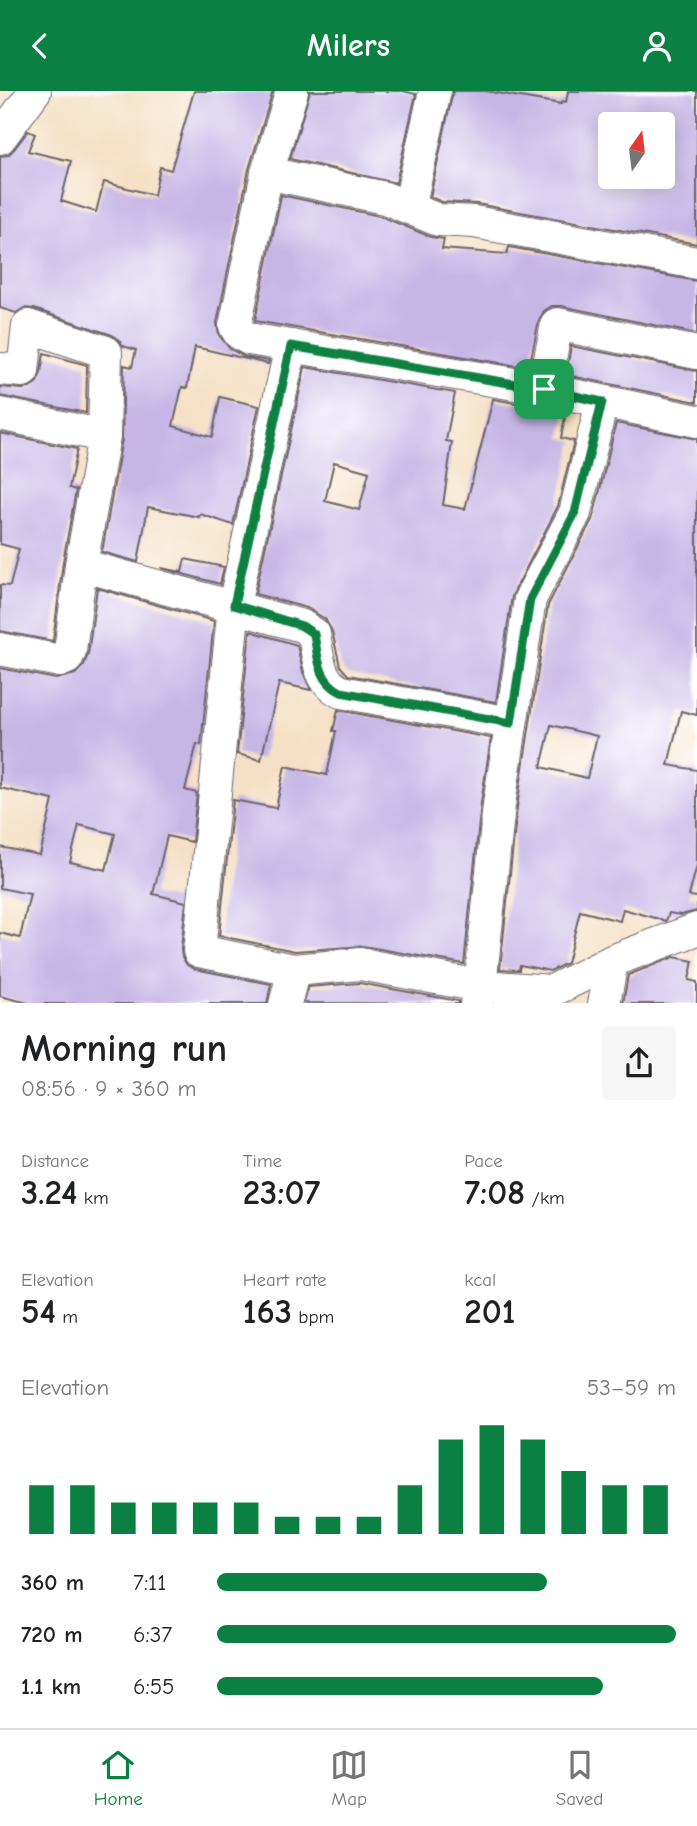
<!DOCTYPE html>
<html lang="en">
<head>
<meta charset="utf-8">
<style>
  body { margin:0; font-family:"Comic Neue",sans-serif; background:#f6f6f6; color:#202124; height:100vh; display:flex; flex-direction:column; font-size:26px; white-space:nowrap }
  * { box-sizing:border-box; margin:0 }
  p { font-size:23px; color:#757577 }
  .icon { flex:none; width:38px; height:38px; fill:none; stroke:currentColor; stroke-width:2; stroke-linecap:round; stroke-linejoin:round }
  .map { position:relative; height:912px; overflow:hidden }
  .panel { display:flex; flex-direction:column; background:#fff; flex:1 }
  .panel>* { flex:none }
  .needle { width:46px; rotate:14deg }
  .controls { position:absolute; left:598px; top:21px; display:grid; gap:14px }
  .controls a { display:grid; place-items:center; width:77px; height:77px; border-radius:7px; background:#fff; box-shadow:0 4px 18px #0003; font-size:35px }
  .pin { position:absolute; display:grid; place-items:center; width:60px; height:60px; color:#fff; margin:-30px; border-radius:14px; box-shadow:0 4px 10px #0006 }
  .round { display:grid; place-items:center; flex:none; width:74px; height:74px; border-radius:7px; background:#f6f6f6 }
  .summary { display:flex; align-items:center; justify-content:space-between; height:119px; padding:0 21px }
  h1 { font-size:38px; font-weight:600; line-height:52px }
  .stats { display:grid; grid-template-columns:repeat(3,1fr); gap:10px; height:119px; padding:7px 21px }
  .stats div { display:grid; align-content:center }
  .stats b { font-size:35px; font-weight:600 }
  .stats small { font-size:19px; font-weight:400 }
  .stats p { font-size:19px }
  .chart { height:196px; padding:14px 21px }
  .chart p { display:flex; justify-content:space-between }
  .chart svg { width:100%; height:126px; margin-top:7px; stroke:#0b8043; stroke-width:6 }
  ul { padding:0 21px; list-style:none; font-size:23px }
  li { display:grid; grid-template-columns:112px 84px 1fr; align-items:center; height:52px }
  li i { height:18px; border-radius:9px; background:#0b8043 }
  header { display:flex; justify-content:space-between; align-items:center; height:91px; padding:0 21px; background:#0b8043; color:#fff; font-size:32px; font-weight:600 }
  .dock { display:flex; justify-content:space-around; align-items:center; height:98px; border-top:2px solid #e0e0e0; background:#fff; font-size:19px; color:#757577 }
  .dock a { display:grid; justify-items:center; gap:4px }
  .dock .selected { color:#0b8043 }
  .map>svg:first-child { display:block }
</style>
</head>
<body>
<header><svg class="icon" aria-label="back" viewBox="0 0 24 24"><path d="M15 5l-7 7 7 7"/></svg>Milers<svg class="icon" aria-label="person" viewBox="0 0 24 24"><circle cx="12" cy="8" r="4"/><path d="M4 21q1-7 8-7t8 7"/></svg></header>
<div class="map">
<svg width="697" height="913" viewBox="0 0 697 913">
  <rect width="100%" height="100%" fill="#fff"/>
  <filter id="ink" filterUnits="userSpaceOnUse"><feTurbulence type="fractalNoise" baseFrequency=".0143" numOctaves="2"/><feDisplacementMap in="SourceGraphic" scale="14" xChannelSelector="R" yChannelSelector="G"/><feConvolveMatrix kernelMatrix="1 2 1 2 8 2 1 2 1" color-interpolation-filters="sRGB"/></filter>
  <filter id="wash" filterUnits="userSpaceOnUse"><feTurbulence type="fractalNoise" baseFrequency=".00686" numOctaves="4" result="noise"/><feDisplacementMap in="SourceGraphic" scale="28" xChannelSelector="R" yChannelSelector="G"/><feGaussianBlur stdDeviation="1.57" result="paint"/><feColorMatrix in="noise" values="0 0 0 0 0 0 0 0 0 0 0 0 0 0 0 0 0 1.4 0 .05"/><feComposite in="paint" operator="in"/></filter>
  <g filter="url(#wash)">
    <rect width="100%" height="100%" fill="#f5e0c5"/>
    <g id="blocks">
      <!-- building -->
      <g fill="#c6b6e6" fill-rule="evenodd">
        <polygon points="194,0 273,0 249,78 217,232 219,244 230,258 245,266 269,270 268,273 195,256 187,297 182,296 173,335 212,346 220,306 259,315 233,434 200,423 199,426 148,416 138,471 102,461 122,348 124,274 132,276 136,259 123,255 120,250 112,244 34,218 24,217 16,222 0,217 0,65 8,64 14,58 28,40 35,43 28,60 71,70 61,110 96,121 104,91 154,104 160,76 171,79"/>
        <polygon points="310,0 403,0 416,3 396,92 290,68"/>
        <path d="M453 0H486L561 13 562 10 566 11 568 0H697V153L477 113 442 111 430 106ZM611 33H663V86H601L611 45Z"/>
        <polygon points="281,104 380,125 431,146 444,148 442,158 507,163 509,156 697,190 697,243 561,215 552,215 544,220 539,229 529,277 255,230"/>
        <polygon points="571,255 697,280 697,311 566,284"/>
        <polygon points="44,262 87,274 86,322 0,305 0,296 22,298 30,297 37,291 41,282"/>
        <path d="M305 276 455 302 446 350 452 351 443 414 465 418 493 308 566 321 561 347 574 350 558 415 512 505 496 611 348 584 340 575 332 540 325 528 307 517 255 503ZM334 371 369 381 359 419 325 410Z"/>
        <path d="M616 332 697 348V624L681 620 668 674 697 679V774L689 805 697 806V820L681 824 669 822 666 830 623 818 620 830 580 820 567 872 550 880 520 874 519 879 500 878 517 716 548 514 593 427ZM551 634 597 645 587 687 541 676Z"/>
        <polygon points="0,342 77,358 69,397 76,399 63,471 53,550 0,540 0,494 10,495 19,458 0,453"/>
        <polygon points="185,468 224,476 220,493 161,477 182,481"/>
        <path d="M97 497 214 530 201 654 197 653 185 699 197 702 192 751 167 745 153 803 186 811 181 858 182 866 187 874 195 878 271 893 267 913H32L0 905V842L20 847 30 803 0 797V756L40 764 53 709 0 697V577L56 588 75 583 84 574 88 563ZM79 734 115 743 106 779 70 771Z"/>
        <polygon points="250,540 297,554 303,581 311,599 279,592 261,669 237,663"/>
        <polygon points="338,619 491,647 481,712 464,873 363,855 295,860 219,845 233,709 276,717 285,675 327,684 336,640 333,640"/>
        <polygon points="674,866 693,870 689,889 697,891 697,913 623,913 628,884"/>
        <polygon points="359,892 458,910 458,913 304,912 308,896"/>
      </g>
    </g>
  </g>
  <g filter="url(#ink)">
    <use href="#blocks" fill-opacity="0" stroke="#6c646b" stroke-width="2"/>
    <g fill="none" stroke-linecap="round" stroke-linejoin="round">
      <defs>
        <g id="minor">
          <polyline points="292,0 267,82 235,235 239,242 249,248 544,298 697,330"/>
          <polyline points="0,47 35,0"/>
          <polyline points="267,82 385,107 438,129 474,131 697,172"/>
          <polyline points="409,117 435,0"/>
          <polyline points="291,255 234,514 199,860 294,879 360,873 480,895 552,900 612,870 697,838"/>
          <polyline points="0,278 23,280 28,235 106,261 104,345 81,474 70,560 67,567 60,570 0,558"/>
          <polyline points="544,298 557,233 697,262"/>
          <polyline points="0,323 104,345"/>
          <path d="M81 474 302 535 314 543C318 565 318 590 341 601L511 632"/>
          <polyline points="285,913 294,879"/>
          <polyline points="476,913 480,895 499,714 530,508 575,422 602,311"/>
          <polyline points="604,913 612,870"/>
        </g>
      </defs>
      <!-- minor casing -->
      <use href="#minor" stroke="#6c646b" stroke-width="34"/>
      <!-- minor -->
      <use href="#minor" stroke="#fff" stroke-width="32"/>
    </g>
  </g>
  <g fill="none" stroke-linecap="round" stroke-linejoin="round" filter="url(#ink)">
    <defs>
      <path id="route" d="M291 255 544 298 602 311 575 422 530 508 511 632 341 601C318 590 318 566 314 543L302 535 234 514Z"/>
    </defs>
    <!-- route casing -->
    <use href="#route" stroke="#fff" stroke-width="14"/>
    <!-- route -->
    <use href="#route" stroke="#0b8043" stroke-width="9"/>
  </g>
</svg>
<div class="controls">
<a><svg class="needle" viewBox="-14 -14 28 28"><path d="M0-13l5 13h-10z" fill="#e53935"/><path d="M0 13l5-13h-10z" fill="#757577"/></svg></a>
</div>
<div class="pin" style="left:544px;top:298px;background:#1e9e55"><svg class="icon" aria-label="arrive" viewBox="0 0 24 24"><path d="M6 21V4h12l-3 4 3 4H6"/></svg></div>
</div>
<section class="panel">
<div class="summary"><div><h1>Morning run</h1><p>08:56 · 9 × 360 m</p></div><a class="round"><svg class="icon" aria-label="share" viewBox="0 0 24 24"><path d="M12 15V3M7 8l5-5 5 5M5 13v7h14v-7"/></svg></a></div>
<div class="stats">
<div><p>Distance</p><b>3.24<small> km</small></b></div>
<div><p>Time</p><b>23:07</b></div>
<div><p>Pace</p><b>7:08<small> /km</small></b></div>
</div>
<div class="stats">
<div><p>Elevation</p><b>54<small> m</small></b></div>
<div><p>Heart rate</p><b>163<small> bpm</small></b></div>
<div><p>kcal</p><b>201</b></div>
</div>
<div class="chart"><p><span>Elevation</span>53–59 m</p>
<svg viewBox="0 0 160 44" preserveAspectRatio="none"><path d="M5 44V27M15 44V27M25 44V33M35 44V33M45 44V33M55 44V33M65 44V38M75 44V38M85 44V38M95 44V27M105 44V11M115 44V6M125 44V11M135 44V22M145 44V27M155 44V27"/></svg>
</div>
<ul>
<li><b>360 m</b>7:11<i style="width:72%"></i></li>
<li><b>720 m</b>6:37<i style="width:100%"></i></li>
<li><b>1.1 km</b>6:55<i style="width:84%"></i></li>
</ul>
</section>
<nav class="dock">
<a class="selected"><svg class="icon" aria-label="home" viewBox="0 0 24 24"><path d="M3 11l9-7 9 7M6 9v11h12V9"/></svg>Home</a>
<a><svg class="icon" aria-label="map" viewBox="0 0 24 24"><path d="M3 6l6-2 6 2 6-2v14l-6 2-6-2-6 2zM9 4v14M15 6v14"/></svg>Map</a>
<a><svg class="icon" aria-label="saved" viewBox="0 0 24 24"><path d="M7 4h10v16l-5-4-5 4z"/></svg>Saved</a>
</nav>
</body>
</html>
